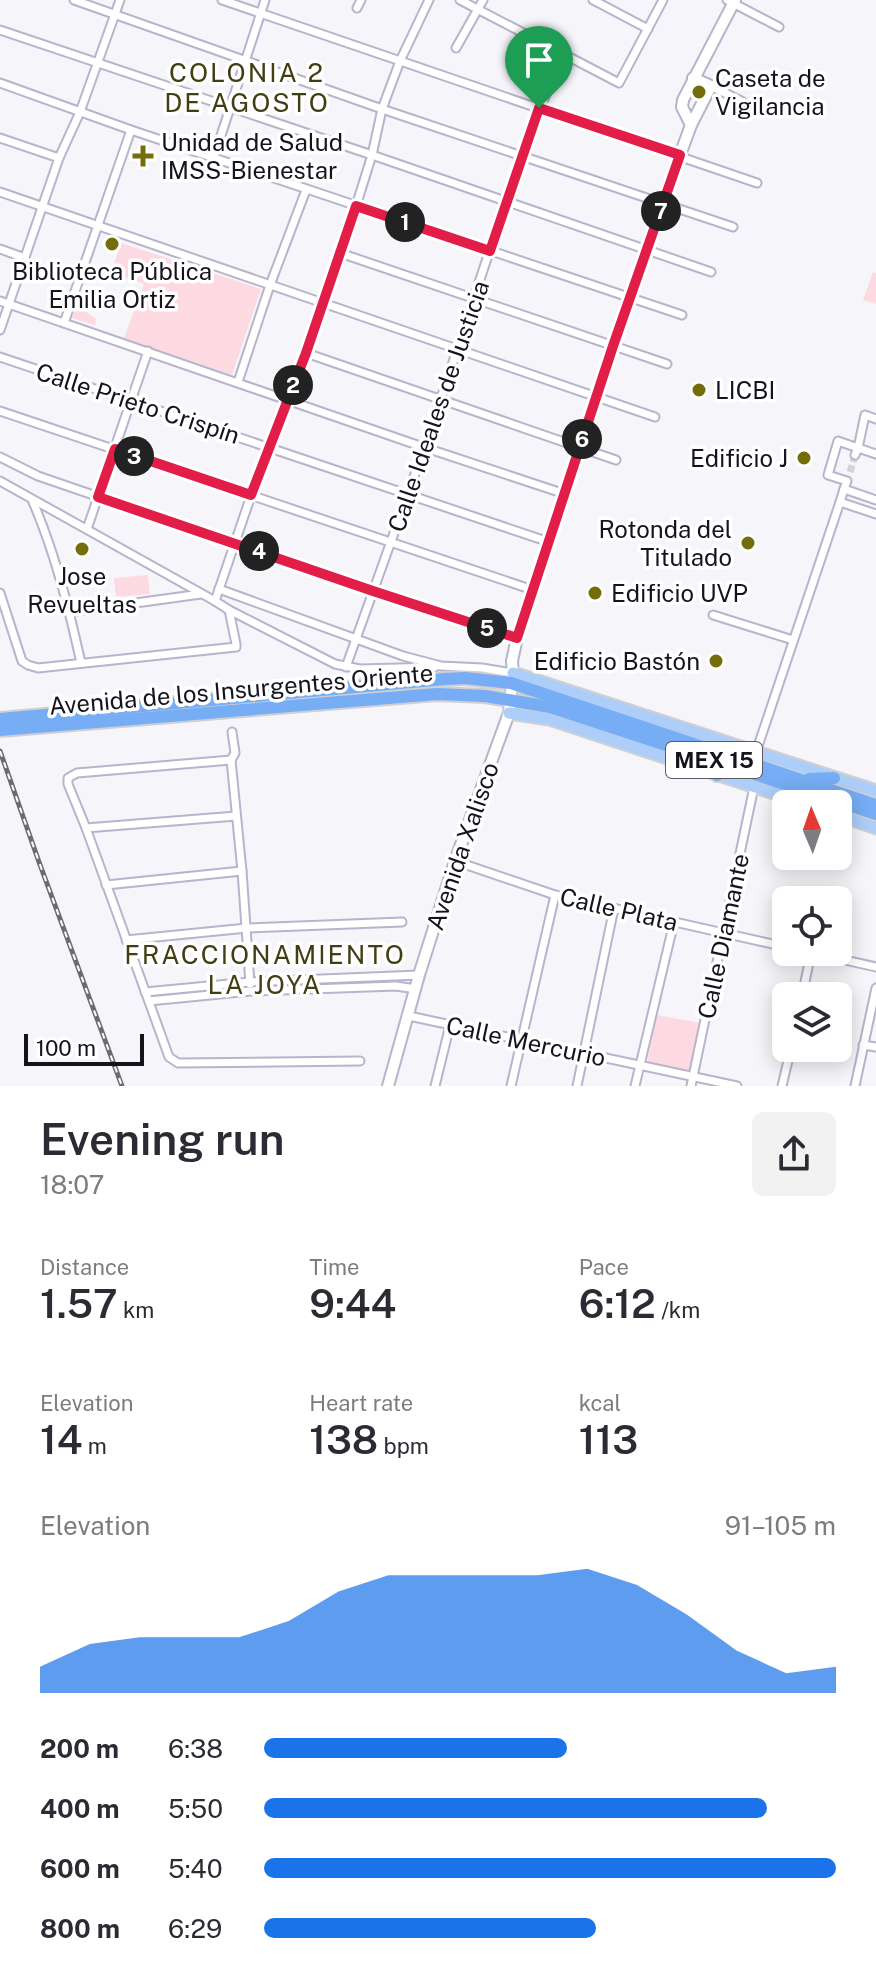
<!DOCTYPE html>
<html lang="en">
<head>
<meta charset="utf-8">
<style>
  body { margin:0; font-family:"Public Sans",sans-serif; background:#f2f2f3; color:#2b2b33; height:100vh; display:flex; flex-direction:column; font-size:30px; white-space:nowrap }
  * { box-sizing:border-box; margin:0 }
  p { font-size:26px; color:#7c7c81 }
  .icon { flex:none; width:44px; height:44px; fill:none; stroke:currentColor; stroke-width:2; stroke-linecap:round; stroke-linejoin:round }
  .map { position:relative; height:1086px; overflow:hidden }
  .drawer { display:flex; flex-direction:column; background:#fff; flex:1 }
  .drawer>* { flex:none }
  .needle { width:52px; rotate:358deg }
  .controls { position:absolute; left:772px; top:790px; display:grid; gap:16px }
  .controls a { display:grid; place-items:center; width:80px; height:80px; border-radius:12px; background:#fff; box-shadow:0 4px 20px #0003; font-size:40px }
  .scale { position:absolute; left:24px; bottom:20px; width:120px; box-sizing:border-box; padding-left:8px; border:4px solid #15141d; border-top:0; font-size:22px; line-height:28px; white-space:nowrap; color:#15141d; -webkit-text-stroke:6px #fff; paint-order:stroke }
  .pin { position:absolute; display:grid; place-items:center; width:68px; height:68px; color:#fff; margin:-82px -34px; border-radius:50% 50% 50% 0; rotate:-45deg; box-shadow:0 0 8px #0007 }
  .pin .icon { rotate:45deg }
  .km { position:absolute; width:40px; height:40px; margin:-20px; border-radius:50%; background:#222; color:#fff; font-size:22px; line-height:40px; text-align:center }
  .round { display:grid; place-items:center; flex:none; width:84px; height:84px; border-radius:12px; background:#f2f2f3 }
  .summary { display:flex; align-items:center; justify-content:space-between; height:136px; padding:0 40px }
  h1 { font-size:44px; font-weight:600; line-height:60px }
  .stats { display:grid; grid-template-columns:repeat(3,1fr); gap:12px; height:136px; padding:8px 40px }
  .stats div { display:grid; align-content:center }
  .stats b { font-size:40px; font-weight:600 }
  .stats small { font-size:22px; font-weight:400 }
  .stats p { font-size:22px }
  .chart { height:224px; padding:16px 40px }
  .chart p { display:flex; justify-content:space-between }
  .chart svg { width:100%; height:144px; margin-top:8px; fill:#1a73e8; opacity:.7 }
  ul { padding:0 40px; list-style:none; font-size:26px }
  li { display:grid; grid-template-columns:128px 96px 1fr; align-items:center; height:60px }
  li i { height:20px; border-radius:10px; background:#1a73e8 }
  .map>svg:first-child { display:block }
</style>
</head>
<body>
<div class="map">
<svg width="876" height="1086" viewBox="0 0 876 1086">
  <rect width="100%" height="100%" fill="#f6f5fa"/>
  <!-- green -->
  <g fill="#fdd9e2">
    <polygon points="121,243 261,289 232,375 124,338 144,284 111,273"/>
    <polygon points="873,272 876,273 876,304 863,300"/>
    <polygon points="77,303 83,304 87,313 96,319 95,325 72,318"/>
    <polygon points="148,575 150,594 116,597 114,578"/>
    <polygon points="657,1015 700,1023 689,1073 647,1064"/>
  </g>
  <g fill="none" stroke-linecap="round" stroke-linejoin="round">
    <!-- street-tunnel -->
    <polyline stroke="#d4d3d9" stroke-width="7" stroke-dasharray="7 3.5" stroke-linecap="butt" points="850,472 855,455"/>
    <defs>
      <g id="street">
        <polyline points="74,0 382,109 733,227"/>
        <polyline points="222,0 757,183"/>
        <polyline points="460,0 619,83 663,0"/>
        <polyline points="593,0 648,29"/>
        <polyline points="727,0 779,27"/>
        <polyline points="357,8 361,0"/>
        <polyline points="0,30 372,155 711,272"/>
        <polyline points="456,48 483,0"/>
        <polyline points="0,83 131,130 682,315"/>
        <polyline points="711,86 743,102"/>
        <polyline points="0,138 59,158"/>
        <polyline points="214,157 265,0"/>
        <polyline points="0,192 655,417"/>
        <polyline points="0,249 25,258"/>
        <polyline points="340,253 667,364"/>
        <polyline points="0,301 423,447 565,494"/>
        <polyline points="64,323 131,130"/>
        <polyline points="0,330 59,158 80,112 120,0"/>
        <polyline points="306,353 616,460"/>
        <polyline points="0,357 549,542"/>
        <polyline points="238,382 270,285 306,190"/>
        <polyline points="0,411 533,590"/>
        <polyline points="876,419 865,415 858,448 876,454"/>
        <polyline points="0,457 38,476 373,591 517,638"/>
        <polyline points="0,481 215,601"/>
        <polyline points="844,489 847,481 828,475 838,441 858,448 855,455"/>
        <path d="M33 502C55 553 69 609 81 663"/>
        <polyline points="840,502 844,489 876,500"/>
        <polyline points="87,529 148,351"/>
        <polyline points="219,589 403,656 441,666 482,668 513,673"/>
        <polyline points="0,593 22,661 28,665 38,668 236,647 236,644 229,610 215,601 268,446 306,353 356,206 372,155 382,109 400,61 429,0"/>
        <polyline points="229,610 335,664 360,669 435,667"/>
        <polyline points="70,612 201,594"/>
        <polyline points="713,615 793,640"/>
        <path d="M346 667C378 577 411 488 441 398 480 283 514 165 563 54"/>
        <polyline points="232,732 235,753 231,760 242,871 250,984"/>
        <polyline points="756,752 840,502 876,514"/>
        <polyline points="231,760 77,773 68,778 68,784 86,828 169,1057 178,1063 360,1061"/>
        <polyline points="86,828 236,816"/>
        <polyline points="455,861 555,895 786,947"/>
        <polyline points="106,885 242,871"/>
        <polyline points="126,940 247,928 402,922"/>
        <polyline points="809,952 876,967"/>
        <polyline points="145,992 250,982 419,975"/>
        <polyline points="802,996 811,953"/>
        <polyline points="149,1001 251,991 396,986 416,989"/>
        <polyline points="409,1016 737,1086"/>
        <polyline points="863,1045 876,1047"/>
        <polyline points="435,1086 450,1025"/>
        <polyline points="511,1086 555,895"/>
        <polyline points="577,1086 614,908"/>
        <polyline points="635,1086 674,922"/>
        <polyline points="691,1086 754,787"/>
        <polyline points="782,1086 791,1048"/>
        <polyline points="855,1086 876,988"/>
      </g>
      <g id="secondary">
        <polyline points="691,125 682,107 683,100 735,0"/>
        <polyline points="388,1086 419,975 455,861 509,713 513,673 512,661 517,638 613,346 680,155 691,125 711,86 693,78"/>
      </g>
      <g id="primary">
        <polyline points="513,673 876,791"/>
        <polyline points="509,713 549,719 807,804"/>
        <polyline points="838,815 876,828"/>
      </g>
      <g id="highway">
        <polyline points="0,719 445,679 465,678 511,683 876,805"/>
        <polyline points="0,730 437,694 485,696 550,707 876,814"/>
        <polyline points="700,756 717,775"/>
        <polyline points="809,779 834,778"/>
      </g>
    </defs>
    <!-- street casing -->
    <use href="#street" stroke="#b7b4cd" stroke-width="11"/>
    <!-- secondary casing -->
    <use href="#secondary" stroke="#b7b4cd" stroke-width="14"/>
    <!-- primary casing -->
    <use href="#primary" stroke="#d0d0d2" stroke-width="15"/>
    <!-- highway casing -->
    <use href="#highway" stroke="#d0d0d2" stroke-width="16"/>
    <!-- street -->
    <use href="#street" stroke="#fff" stroke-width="7"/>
    <!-- secondary -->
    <use href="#secondary" stroke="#fff" stroke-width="10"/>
    <!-- primary -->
    <use href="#primary" stroke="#adcef9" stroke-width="11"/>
    <!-- highway -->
    <use href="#highway" stroke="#77adf5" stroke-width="12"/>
    <defs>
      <polyline id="rail" points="0,751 39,862 122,1086"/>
    </defs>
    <!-- rail casing -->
    <use href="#rail" stroke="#6c6b73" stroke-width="5"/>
    <!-- rail -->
    <use href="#rail" stroke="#fff" stroke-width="2" stroke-dasharray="6" stroke-linecap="butt"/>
  </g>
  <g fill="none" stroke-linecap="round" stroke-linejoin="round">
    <defs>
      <polygon id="route" points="539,108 680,155 613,346 517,638 373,591 98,497 115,449 251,495 306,353 356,206 490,251"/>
    </defs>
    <!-- route casing -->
    <use href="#route" stroke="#fff" stroke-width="16"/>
    <!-- route -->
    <use href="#route" stroke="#e11d48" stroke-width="10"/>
  </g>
  <!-- markers -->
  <g fill="#736d0a" stroke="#fff" stroke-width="3">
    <circle cx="699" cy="92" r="8"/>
    <path d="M139 144h8v8h8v8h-8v8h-8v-8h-8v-8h8z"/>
    <circle cx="112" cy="244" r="8"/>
    <circle cx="699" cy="390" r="8"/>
    <circle cx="804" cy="458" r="8"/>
    <circle cx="748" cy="543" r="8"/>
    <circle cx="82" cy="549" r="8"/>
    <circle cx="595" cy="593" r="8"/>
    <circle cx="716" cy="661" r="8"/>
  </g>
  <g text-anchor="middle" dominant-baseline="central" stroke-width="7" stroke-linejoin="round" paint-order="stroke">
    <!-- shield labels -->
    <rect fill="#fff" stroke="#5b5a61" stroke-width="2" x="666" y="742" width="96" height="36" rx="6"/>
    <g font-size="22" font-weight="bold" fill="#15141d">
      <text x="714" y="760">MEX 15</text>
    </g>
    <!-- poi labels -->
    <g font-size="24" fill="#15141d" stroke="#fff" text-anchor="start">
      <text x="715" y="78">Caseta de<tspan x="715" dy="28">Vigilancia</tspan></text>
      <text x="161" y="142">Unidad de Salud<tspan x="161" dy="28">IMSS-Bienestar</tspan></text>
      <text x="112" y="271" text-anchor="middle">Biblioteca Pública<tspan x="112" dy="28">Emilia Ortiz</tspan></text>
      <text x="715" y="390">LICBI</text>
      <text x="788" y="458" text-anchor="end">Edificio J</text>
      <text x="732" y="529" text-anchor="end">Rotonda del<tspan x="732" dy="28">Titulado</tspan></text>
      <text x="82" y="576" text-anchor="middle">Jose<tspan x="82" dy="28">Revueltas</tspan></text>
      <text x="611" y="593">Edificio UVP</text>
      <text x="700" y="661" text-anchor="end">Edificio Bastón</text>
    </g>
    <!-- street labels -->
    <g font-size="24" fill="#15141d" stroke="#fff">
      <text transform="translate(138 403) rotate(18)">Calle Prieto Crispín</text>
      <text transform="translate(438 406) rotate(-71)">Calle Ideales de Justicia</text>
      <text transform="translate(241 689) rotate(-5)">Avenida de los Insurgentes Oriente</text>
      <text transform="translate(462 846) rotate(-71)">Avenida Xalisco</text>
      <text transform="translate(619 909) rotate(13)">Calle Plata</text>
      <text transform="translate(723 936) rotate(-78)">Calle Diamante</text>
      <text transform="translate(526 1041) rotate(12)">Calle Mercurio</text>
    </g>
    <!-- neighbourhood labels -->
    <g font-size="26" letter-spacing="2" fill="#413e14" stroke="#fff">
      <text x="247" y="72">COLONIA 2<tspan x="247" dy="30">DE AGOSTO</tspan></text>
      <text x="265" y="954">FRACCIONAMIENTO<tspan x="265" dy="30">LA JOYA</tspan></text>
    </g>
  </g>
</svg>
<div class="controls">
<a><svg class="needle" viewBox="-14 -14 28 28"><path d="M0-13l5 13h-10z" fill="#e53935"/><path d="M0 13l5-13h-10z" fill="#7c7c81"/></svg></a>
<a><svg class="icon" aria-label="locate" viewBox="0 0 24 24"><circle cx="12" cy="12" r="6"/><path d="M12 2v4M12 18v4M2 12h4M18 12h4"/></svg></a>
<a><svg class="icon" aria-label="layers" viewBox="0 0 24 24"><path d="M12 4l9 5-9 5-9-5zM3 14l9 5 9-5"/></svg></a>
</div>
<div class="scale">100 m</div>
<div class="pin" style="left:539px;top:108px;background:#1e9e55"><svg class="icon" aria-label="arrive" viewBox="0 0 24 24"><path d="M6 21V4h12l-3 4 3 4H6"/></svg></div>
<b class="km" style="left:405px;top:222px">1</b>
<b class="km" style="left:293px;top:385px">2</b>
<b class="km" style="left:134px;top:456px">3</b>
<b class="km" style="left:259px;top:551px">4</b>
<b class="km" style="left:487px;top:628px">5</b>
<b class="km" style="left:582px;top:439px">6</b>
<b class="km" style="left:661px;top:211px">7</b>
</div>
<section class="drawer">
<div class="summary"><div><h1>Evening run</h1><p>18:07</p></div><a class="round"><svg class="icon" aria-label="share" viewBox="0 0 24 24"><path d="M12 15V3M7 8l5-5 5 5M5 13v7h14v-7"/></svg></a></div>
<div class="stats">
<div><p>Distance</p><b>1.57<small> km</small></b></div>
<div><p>Time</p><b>9:44</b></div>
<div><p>Pace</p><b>6:12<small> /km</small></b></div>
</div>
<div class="stats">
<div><p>Elevation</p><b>14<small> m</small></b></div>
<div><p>Heart rate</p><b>138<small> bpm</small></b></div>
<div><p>kcal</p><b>113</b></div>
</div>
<div class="chart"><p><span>Elevation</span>91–105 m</p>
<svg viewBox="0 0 160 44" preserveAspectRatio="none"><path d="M0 44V36L10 29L20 27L30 27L40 27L50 22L60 13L70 8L80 8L90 8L100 8L110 6L120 11L130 20L140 31L150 38L160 36V44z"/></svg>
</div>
<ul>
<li><b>200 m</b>6:38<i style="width:53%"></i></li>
<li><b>400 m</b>5:50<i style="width:88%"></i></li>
<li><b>600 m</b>5:40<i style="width:100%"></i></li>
<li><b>800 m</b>6:29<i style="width:58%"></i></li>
</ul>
</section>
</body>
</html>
